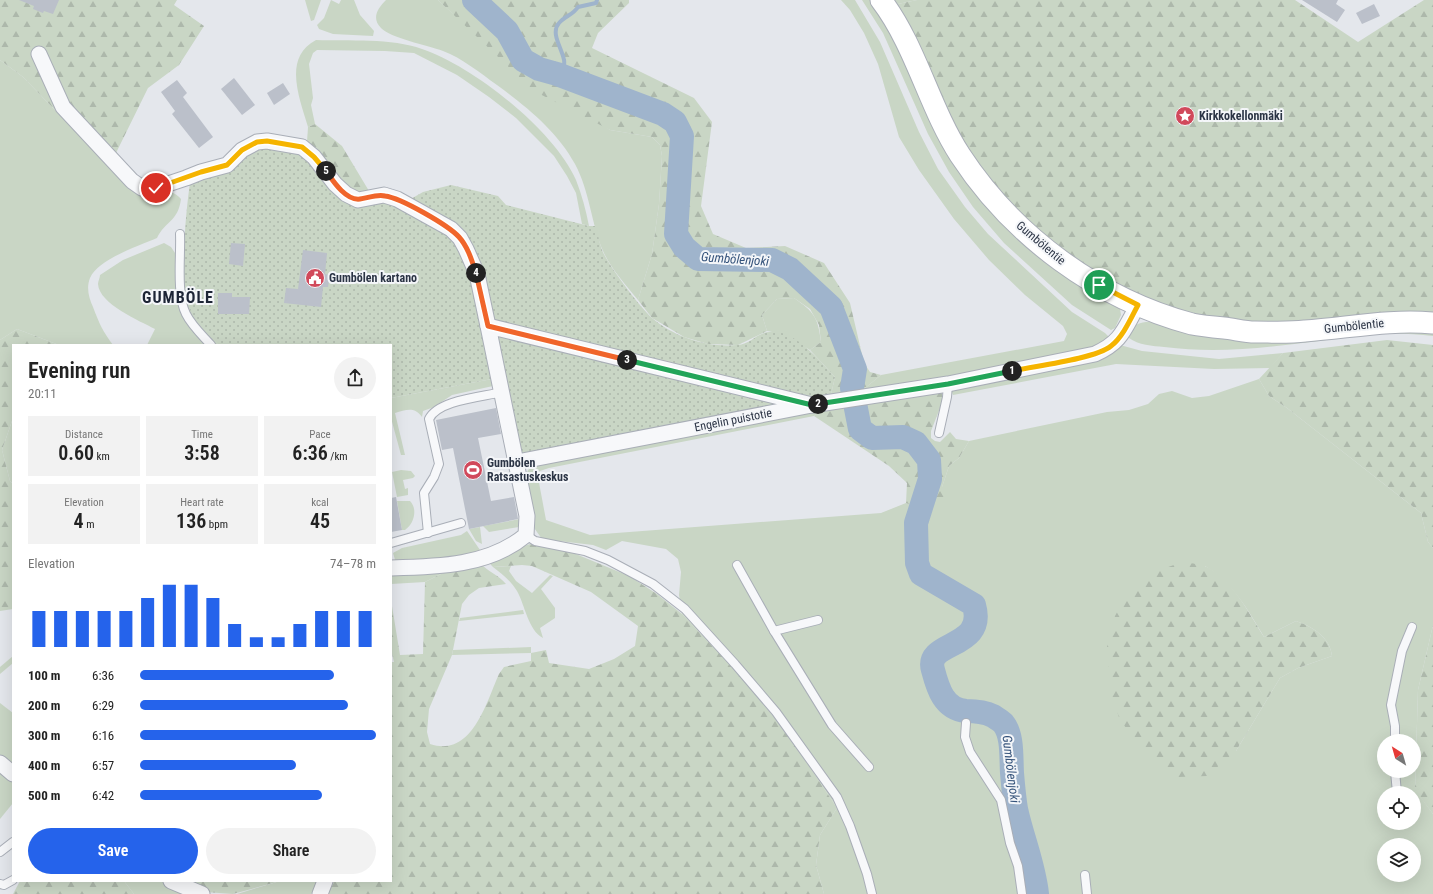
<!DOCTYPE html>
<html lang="en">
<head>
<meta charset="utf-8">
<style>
  body { margin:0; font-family:"Roboto Condensed",sans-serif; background:#f2f2f2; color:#222; height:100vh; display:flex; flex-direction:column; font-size:15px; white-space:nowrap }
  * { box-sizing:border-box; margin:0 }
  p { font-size:13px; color:#767676 }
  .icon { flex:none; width:22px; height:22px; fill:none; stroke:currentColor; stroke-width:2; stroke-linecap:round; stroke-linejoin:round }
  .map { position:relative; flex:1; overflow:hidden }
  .panel { position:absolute; left:12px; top:344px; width:380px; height:538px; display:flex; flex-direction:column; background:#fff; border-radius:0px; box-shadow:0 4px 16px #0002 }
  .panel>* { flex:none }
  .needle { width:26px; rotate:323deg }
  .tools { position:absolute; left:1377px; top:734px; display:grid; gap:8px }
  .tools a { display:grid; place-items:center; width:44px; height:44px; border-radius:50%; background:#fff; box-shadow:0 4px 16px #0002; font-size:20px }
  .pin { position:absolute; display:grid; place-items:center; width:34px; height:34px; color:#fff; margin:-17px; border:2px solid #fff; border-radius:50%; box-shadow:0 1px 4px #0007 }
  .km { position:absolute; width:20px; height:20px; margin:-10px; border-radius:50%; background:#222; color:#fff; font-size:11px; line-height:20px; text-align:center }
  .round { display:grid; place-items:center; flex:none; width:42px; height:42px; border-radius:21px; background:#f2f2f2 }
  .overview { display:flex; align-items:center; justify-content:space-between; height:68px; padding:0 16px }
  h1 { font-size:22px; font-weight:600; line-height:30px }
  .metrics { display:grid; grid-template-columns:repeat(3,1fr); gap:6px; height:68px; padding:4px 16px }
  .metrics div { display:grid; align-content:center; border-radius:0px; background:#f2f2f2; text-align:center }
  .metrics b { font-size:20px; font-weight:600 }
  .metrics small { font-size:11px; font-weight:400 }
  .metrics p { font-size:11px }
  .chart { height:112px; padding:8px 16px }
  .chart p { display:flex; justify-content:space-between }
  .chart svg { width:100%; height:72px; margin-top:4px; stroke:#2563eb; stroke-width:6 }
  .button { display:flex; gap:8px; margin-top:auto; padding:8px 16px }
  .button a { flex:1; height:46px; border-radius:24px; background:#2563eb; color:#fff; font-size:16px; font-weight:600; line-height:46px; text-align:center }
  .button a+a { background:#f2f2f2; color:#222 }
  ul { padding:0 16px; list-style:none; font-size:13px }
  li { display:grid; grid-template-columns:64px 48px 1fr; align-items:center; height:30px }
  li i { height:10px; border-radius:5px; background:#2563eb }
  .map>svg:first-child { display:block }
</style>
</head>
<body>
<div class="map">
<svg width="1433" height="894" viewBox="0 0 1433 894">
  <defs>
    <pattern id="forest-firs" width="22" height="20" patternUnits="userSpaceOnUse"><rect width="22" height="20" fill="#c9d6c5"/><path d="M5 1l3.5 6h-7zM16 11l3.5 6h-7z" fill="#adb8ab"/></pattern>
    <pattern id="park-dots" width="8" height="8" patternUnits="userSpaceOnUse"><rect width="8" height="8" fill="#c9d6c5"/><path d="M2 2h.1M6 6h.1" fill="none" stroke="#adb8ab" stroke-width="1.8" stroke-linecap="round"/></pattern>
  </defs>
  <rect width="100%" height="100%" fill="#e4e7ec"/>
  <!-- grass -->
  <g fill="#c9d6c5" fill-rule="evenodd">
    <polygon points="305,0 321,0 314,20 311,21"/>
    <polygon points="331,0 339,4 341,0 354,0 360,15 374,31 373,36 333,34 319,29 317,25 324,18"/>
    <path d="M386 0H438L452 13 610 130 652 137 660 145 662 156 659 204 652 254 638 300C626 285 611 269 603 251 591 223 590 192 575 164 558 132 526 106 497 85 480 73 462 58 443 51 427 45 390 38 381 28 371 18 378 8 386 0Z"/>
    <polygon points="841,0 855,0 880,42 919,132 938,169 965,207 988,234 1072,312 1105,333 1110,338 1086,351 859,393 881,375 1064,341 1067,334 1063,326 1025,295 989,260 954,219 919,170 899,137 878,64 864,33 850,10"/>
    <polygon points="862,0 872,0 1114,303 1120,309 1121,315 1115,328 1111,330 1072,305 1004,243 973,207 949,172 928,134 883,33"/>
    <polygon points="890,0 917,0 893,5"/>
    <path d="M316 40C348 41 392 38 422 49 473 66 554 130 576 180 582 195 586 211 589 226L582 224 576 193 567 176 554 156 516 118 489 97 457 75 414 53 385 51 317 50 313 53 309 64 313 98 311 105 315 124 308 127C300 99 282 58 316 40Z"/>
    <path d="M0 60 23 77 134 192C149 191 171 186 181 199 178 222 165 221 157 238 139 246 98 259 90 278 86 288 89 298 93 307 99 323 103 332 113 345H59L17 329 0 340Z"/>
    <path d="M164 243 171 247 179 259 185 258 187 298 194 318 219 345H147L155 329C140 321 99 304 98 284 98 281 100 278 100 275L123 260Z"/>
    <path d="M794 298C814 312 818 317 821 342L810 350 783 334 767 331 762 315 777 299Z"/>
    <path d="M1146 322 1433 330V336C1412 334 1391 332 1369 335 1299 342 1236 356 1164 347 1153 346 1138 345 1129 338L1128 334C1132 326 1137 323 1146 322Z"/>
    <polygon points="1120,345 1142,351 1219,359 1283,353 1270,368 1214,369 1116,364 953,395 951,390"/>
    <path d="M492 379 493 386 452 395 434 407 423 411 422 417C414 406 406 410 395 413L405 455H401L391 418V398Z"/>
    <path d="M1259 379 1269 396 1287 408 1421 513 1428 542 1433 548V625L1418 690 1415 789 1433 814V894H824L816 865 820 835 837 808 788 734 735 670 682 614 679 595 681 572 678 559 666 549 622 541 606 550 593 545 542 539 532 525 524 477 529 469 537 463 820 409 814 416 549 468 537 472 546 520 590 535 881 513 906 503 920 509 942 487 949 466 959 458 969 441 1107 412 1129 410 1148 404 1159 394 1172 391 1192 398 1209 396ZM1205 566C1232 582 1249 611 1264 637L1296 621C1313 627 1330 637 1332 656L1298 668 1280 678 1236 751ZM1384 741H1414V771H1384ZM1384 793H1414V823H1384ZM1384 845H1414V875H1384Z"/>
    <polygon points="13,418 13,484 10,481 2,450"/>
    <polygon points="401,470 411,471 415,476 413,478 403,480 405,489 408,488 408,495 397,497 392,472"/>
    <path d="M397 501H410C418 509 414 524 405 530H402Z"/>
    <polygon points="520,519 522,524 519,527 489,532 483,526"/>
    <polygon points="480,527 482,544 476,541 469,529"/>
    <polygon points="467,531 480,550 481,554 479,556 396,563 393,553 402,548 461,535"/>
    <path d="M511 566 509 571 516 581 532 593 550 575 553 576 541 589 555 608V618L540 628 543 638C528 630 525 605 517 591 511 581 502 574 493 567Z"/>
    <polygon points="451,569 425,582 391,584 391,573"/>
    <polygon points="523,610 524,614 459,621 460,618"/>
    <polygon points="531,647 531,653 452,655 453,650"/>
    <polygon points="13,656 13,663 0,674 0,667"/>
    <polygon points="0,703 13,713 13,765 0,758"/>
    <polygon points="0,769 13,780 13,803 0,819"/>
    <polygon points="124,881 163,881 188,894 134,894"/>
    <polygon points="280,881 320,881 311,894 237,894"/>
  </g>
  <!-- forest -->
  <g fill="url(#forest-firs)">
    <polygon points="0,0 177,0 174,5 204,26 179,65 148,88 116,153 113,170 23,77 0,60"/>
    <polygon points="438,0 629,0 629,3 598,33 592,48 694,98 712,122 701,206 713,234 746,248 785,246 824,263 850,303 864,363 870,372 881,375 859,393 830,399 835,377 810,350 821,342 819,325 810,309 794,298 777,299 762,315 767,331 738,345 708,344 684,337 664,325 652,318 638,300 652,254 659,204 662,156 660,145 652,137 610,130 534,91"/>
    <polygon points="917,0 1295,0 1358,42 1424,0 1433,0 1433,314 1411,311 1302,322 1253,323 1194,315 1141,297 1103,279 1025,222 967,152 893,5"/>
    <polygon points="315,124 342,146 369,191 360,194 351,192 307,142 308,127"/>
    <polygon points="17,329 59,345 13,345 13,418 2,450 10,481 13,484 13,609 0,611 0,340"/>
    <polygon points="1387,340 1433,345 1433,548 1428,542 1421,513 1287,408 1269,396 1259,379 1283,353"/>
    <path d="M942 388V403L931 431V438L935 441 940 442 950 432 956 439 969 441 959 458 949 466 942 487 946 500C929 509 924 511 906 503L907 483 889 466 814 416 820 409Z"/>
    <path d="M530 544 571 552 629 576 657 594 682 614 735 670 788 734 837 808 820 835 816 865 824 894H326L331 881H391V662H394L391 650V600L400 655 423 654 425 582 451 569 480 563C488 572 499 575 506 584L479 588 469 595 462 604 452 655 429 709 427 732 430 744C472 758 486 703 499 674L504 667 531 661V653L546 650 549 663 589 669 614 659 635 646 638 626 591 592 532 566 522 565 493 567 488 561 503 553Z"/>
    <path d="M1182 562C1190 563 1200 564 1207 567 1233 581 1249 613 1264 637L1296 621C1313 627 1330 637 1332 656L1298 668 1280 678 1236 751 1207 776 1178 777 1145 753 1120 720 1110 692 1107 647 1115 616 1132 585 1149 574Z"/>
    <polygon points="1433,625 1433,814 1415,790 1418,690"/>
    <polygon points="20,881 124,881 134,894 13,894"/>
    <polygon points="178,881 280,881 233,894 205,892"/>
  </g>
  <!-- park -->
  <path fill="url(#park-dots)" d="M266 146 297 153 351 192 409 200 423 192 451 185 498 196 506 205 589 226H596C598 234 599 242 602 250 608 265 640 307 652 318 674 337 708 348 737 345 755 344 757 327 782 333 802 339 821 362 835 377L830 399 527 455 521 453 492 379 391 398V345H219C211 337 199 328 194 318 177 290 186 214 190 182L207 175H220L248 152Z"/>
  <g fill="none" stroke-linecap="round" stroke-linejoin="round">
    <!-- stream -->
    <path stroke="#9fb4cc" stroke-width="4" d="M563 76C563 71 565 64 564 60 562 48 550 33 559 23 565 16 573 15 578 7L596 3 597 0"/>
    <!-- river -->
    <path stroke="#9fb4cc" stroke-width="24" d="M474 0 507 31 523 60 539 69 557 74 663 114 675 122 682 136 676 234 684 247 698 259 772 260 790 269 831 307 855 369 852 388 860 429 872 438 903 437 916 443 929 460 930 479 916 523 917 563 921 574 974 605C987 650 924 640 933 670 938 689 944 709 966 711 975 711 985 712 993 716 996 718 1000 720 1003 723 1013 735 1011 757 1012 773 1013 785 1014 797 1016 809 1022 837 1034 865 1037 894"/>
  </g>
  <!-- building -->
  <g fill="#bbc0ca">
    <polygon points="19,0 59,0 53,14 44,11 43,13 33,9 34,6"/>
    <polygon points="1302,0 1338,0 1336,4 1345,10 1337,22"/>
    <polygon points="1374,4 1380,16 1362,24 1356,13"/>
    <polygon points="234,78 255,105 242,115 221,89"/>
    <polygon points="177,80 187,93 183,97 213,137 199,148 172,114 175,111 161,92"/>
    <polygon points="283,83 290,94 274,105 267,93"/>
    <polygon points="231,243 245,244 243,266 229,264"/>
    <polygon points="303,250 327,253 325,274 330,275 328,287 323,287 321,307 284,303 286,288 298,289"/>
    <polygon points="218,293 232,293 232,297 250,297 249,314 218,314"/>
    <polygon points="496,408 501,434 478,438 491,501 514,497 518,519 469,529 453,448 442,450 436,420"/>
    <polygon points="396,497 402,530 391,532 391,498"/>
  </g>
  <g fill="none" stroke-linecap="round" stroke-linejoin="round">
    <defs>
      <g id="service">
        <path d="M180 234C181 256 176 294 186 314 192 326 202 335 211 345"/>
        <polyline points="939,433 947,397 948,384"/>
        <path d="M428 533 424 493 434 477 439 464 429 419C438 400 482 397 502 392"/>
        <polyline points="526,535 535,541 585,551 608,560 653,584 685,609 735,664 776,712 837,797 850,826 867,874 872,894"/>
        <polyline points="391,543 461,523"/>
        <polyline points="737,565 774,631 832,725 869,767"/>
        <polyline points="774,631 818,620"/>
        <polyline points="966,723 965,737 970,752 1001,800 1010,843 1018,866 1022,894"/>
        <polyline points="1395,741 1395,726 1391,705 1402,651 1412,627"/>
        <polyline points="1395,771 1397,793"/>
        <polyline points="0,852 13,842"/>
        <polyline points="1085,875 1087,894"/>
        <polyline points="0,884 4,885 13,880"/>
      </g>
      <g id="minor">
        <polyline points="39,54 63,107 132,181 142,188 156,188 186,178 201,172 227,165 242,150 257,142 267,141 302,147 314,157 335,184 346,194 358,200 384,195 397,199 451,229 460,238 466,249 477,274 488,326"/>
        <path d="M517 462 812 405 948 384 1095 354C1122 342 1124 329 1138 305"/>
        <path d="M391 568C438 567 489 566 526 535L527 516 488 326 812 405"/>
        <polyline points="0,763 13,774"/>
        <polyline points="171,881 202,894"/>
        <polyline points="320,894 325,881"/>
      </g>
      <path id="secondary" d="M881 0C916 46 929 107 960 155 1013 236 1098 299 1192 324 1202 326 1213 327 1224 328 1234 329 1245 332 1255 332 1272 332 1289 333 1305 331 1348 328 1390 319 1433 323"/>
    </defs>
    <!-- service casing -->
    <use href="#service" stroke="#a9aeb7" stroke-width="10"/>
    <!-- minor casing -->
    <use href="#minor" stroke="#a9aeb7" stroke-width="17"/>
    <!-- secondary casing -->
    <use href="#secondary" stroke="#a9aeb7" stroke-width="23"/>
    <!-- service -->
    <use href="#service" stroke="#f7f8fa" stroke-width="8"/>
    <!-- minor -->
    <use href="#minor" stroke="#f7f8fa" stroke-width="15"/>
    <!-- secondary -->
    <use href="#secondary" stroke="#fff" stroke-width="21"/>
  </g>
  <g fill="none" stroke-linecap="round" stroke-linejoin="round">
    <defs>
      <path id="split-1" d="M1012 371C1034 366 1095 359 1111 346 1123 337 1131 318 1138 305L1099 285"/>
      <polyline id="split-2" points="818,404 948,384 1012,371"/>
      <polyline id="split-3" points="627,360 812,405 818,404"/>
      <polyline id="split-4" points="476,273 488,326 627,360"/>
      <path id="split-5" d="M326 171C333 181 346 201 360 199 368 198 377 194 385 196 401 198 448 225 459 237 468 247 472 261 476 273"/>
      <polyline id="split-6" points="156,188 201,172 227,165 242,150 257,142 267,141 302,147 314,157 326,171"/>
    </defs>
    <!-- split-1 casing -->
    <use href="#split-1" stroke="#fff" stroke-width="8"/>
    <!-- split-2 casing -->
    <use href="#split-2" stroke="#fff" stroke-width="8"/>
    <!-- split-3 casing -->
    <use href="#split-3" stroke="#fff" stroke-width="8"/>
    <!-- split-4 casing -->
    <use href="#split-4" stroke="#fff" stroke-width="8"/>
    <!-- split-5 casing -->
    <use href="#split-5" stroke="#fff" stroke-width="8"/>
    <!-- split-6 casing -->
    <use href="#split-6" stroke="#fff" stroke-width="8"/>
    <!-- split-1 -->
    <use href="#split-1" stroke="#f5b400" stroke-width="5"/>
    <!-- split-2 -->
    <use href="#split-2" stroke="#22a559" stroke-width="5"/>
    <!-- split-3 -->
    <use href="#split-3" stroke="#22a559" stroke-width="5"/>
    <!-- split-4 -->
    <use href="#split-4" stroke="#f0652b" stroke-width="5"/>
    <!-- split-5 -->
    <use href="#split-5" stroke="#f0652b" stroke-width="5"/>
    <!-- split-6 -->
    <use href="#split-6" stroke="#f5b400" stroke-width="5"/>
  </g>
  <!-- icons -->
  <defs>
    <symbol id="sight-disc" viewBox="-11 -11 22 22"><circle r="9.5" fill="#d1495b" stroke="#f4f6f9"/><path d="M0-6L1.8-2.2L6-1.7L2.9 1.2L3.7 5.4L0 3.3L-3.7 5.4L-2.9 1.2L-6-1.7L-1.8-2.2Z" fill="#fff"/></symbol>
    <symbol id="civic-disc" viewBox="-11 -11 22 22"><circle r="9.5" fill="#d1495b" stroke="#f4f6f9"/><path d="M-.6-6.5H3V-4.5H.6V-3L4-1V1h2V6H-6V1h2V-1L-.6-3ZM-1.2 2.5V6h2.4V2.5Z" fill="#fff"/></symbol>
    <symbol id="stadium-disc" viewBox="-11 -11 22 22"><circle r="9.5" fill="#d1495b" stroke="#f4f6f9"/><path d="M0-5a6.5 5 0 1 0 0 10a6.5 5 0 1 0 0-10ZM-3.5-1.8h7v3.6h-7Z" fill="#fff"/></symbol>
  </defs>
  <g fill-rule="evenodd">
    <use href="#sight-disc" x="1174" y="105" width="22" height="22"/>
    <use href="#civic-disc" x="304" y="267" width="22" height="22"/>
    <use href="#stadium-disc" x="462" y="459" width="22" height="22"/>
  </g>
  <g text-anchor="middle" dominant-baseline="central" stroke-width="4" stroke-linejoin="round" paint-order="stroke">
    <!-- poi labels -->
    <g font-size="12" font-weight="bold" fill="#2b3445" stroke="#f4f6f9" text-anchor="start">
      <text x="1199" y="116">Kirkkokellonmäki</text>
      <text x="329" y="278">Gumbölen kartano</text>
      <text x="487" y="463">Gumbölen<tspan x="487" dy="14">Ratsastuskeskus</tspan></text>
    </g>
    <!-- street labels -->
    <g font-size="12" fill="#2b3445" stroke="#f4f6f9">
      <text transform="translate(1041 243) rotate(40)">Gumbölentie</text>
      <text transform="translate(1354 326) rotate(-6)">Gumbölentie</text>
      <text transform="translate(733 420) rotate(-11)">Engelin puistotie</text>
    </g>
    <!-- water labels -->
    <g font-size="13" font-style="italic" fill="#34527a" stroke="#f4f6f9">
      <text transform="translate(735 259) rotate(4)">Gumbölenjoki</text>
      <text transform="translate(1011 769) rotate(83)">Gumbölenjoki</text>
    </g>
    <!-- district labels -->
    <g font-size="16" font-weight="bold" letter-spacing="1" fill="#1d2536" stroke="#f4f6f9">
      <text x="178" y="297">GUMBÖLE</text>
    </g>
  </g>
</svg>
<div class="tools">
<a><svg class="needle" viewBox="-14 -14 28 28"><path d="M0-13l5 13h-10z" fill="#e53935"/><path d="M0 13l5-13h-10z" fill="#767676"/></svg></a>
<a><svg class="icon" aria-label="locate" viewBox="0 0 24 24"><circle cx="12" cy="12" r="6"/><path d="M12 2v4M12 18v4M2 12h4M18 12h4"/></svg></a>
<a><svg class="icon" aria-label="layers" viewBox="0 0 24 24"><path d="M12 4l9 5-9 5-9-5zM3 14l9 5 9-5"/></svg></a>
</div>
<div class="pin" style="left:1099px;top:285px;background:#1e9e55"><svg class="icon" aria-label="arrive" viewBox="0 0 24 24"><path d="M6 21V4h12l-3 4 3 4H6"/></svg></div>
<div class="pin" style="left:156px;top:188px;background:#d93025"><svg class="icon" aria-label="check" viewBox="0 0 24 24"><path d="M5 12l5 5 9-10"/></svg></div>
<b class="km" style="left:1012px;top:371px">1</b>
<b class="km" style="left:818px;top:404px">2</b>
<b class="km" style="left:627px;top:360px">3</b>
<b class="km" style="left:476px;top:273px">4</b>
<b class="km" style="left:326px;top:171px">5</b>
<section class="panel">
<div class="overview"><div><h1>Evening run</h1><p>20:11</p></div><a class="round"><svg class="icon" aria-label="share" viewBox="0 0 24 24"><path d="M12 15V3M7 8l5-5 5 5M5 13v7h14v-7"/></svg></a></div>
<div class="metrics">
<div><p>Distance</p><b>0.60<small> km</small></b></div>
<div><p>Time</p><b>3:58</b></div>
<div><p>Pace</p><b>6:36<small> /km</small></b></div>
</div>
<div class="metrics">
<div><p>Elevation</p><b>4<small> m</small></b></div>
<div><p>Heart rate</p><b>136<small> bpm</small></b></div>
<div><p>kcal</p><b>45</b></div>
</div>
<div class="chart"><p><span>Elevation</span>74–78 m</p>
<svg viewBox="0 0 160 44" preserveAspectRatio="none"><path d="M5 44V22M15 44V22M25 44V22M35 44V22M45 44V22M55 44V14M65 44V6M75 44V6M85 44V14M95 44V30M105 44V38M115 44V38M125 44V30M135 44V22M145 44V22M155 44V22"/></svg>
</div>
<ul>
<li><b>100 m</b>6:36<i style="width:82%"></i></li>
<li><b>200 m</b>6:29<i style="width:88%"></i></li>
<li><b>300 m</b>6:16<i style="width:100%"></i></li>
<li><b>400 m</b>6:57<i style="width:66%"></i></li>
<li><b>500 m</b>6:42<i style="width:77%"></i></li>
</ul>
<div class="button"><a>Save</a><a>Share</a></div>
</section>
</div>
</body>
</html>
